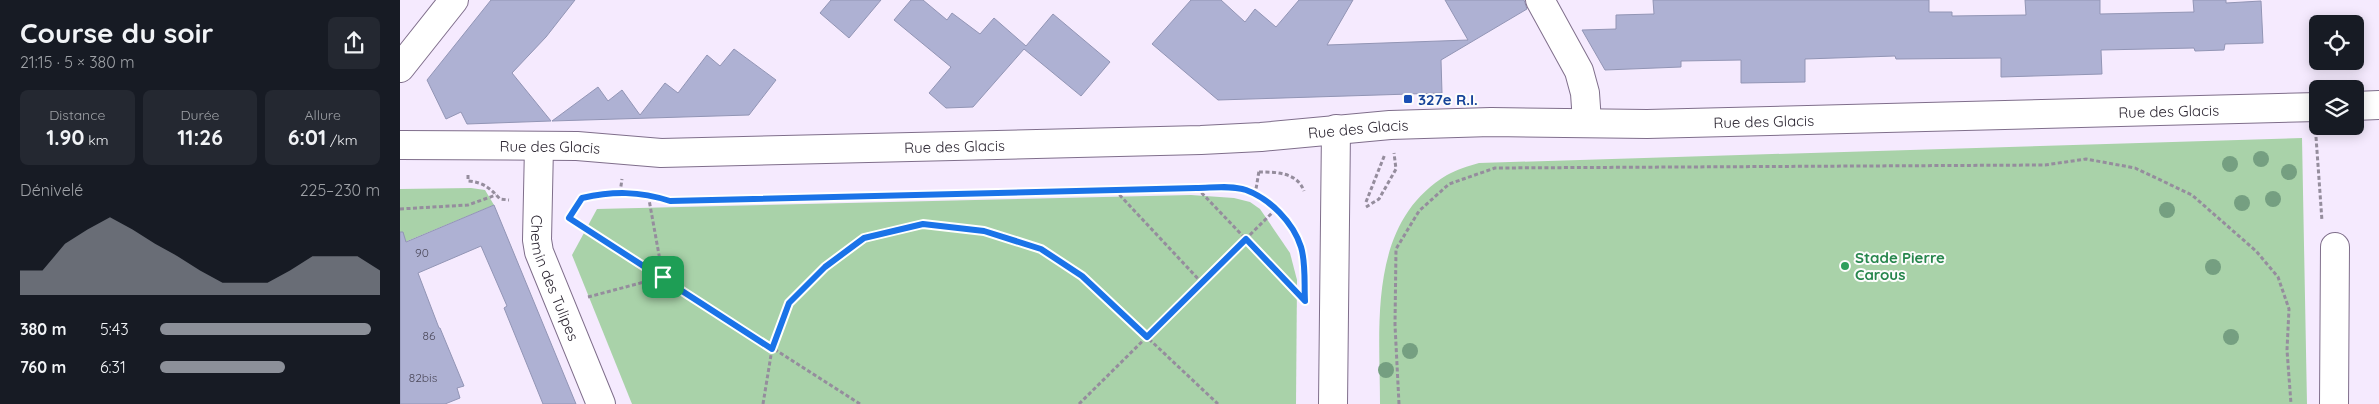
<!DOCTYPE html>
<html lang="fr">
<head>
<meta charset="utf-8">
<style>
  body { margin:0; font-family:Quicksand,sans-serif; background:#242831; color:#f1f3f6; height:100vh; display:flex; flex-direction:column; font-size:19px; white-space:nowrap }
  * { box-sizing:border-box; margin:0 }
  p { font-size:16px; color:#9ea1a6 }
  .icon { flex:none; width:28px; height:28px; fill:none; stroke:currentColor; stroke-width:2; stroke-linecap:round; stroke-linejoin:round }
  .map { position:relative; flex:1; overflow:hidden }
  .drawer { display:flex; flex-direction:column; background:#171b24; width:400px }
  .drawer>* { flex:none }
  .buttons { position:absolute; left:1909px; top:15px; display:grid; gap:10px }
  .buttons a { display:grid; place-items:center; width:55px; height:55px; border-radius:8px; background:#171b24; box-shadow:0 2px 12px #0003; font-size:25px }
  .pin { position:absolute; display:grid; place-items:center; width:42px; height:42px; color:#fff; margin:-21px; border-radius:10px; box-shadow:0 2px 8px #0006 }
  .round { display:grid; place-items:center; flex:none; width:52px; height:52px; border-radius:8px; background:#242831 }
  .overview { display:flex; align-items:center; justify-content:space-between; height:85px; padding:0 20px }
  h1 { font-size:28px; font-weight:700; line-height:38px }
  .metrics { display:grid; grid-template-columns:repeat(3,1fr); gap:8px; height:85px; padding:5px 20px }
  .metrics div { display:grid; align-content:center; border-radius:8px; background:#242831; text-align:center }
  .metrics b { font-size:21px; font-weight:700 }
  .metrics small { font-size:14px; font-weight:400 }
  .metrics p { font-size:14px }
  .chart { height:140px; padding:10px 20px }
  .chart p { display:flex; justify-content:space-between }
  .chart svg { width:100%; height:90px; margin-top:5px; fill:#8c9099; opacity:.7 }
  ul { padding:0 20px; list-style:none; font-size:16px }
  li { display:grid; grid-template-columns:80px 60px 1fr; align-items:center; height:38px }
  li i { height:12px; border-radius:6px; background:#8c9099 }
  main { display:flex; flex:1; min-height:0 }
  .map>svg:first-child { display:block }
</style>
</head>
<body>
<main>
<section class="drawer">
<div class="overview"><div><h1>Course du soir</h1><p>21:15 · 5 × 380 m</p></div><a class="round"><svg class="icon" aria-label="share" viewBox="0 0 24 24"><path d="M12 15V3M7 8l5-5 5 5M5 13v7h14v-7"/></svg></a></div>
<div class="metrics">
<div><p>Distance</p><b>1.90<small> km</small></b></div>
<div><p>Durée</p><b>11:26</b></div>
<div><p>Allure</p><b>6:01<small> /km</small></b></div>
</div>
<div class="chart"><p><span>Dénivelé</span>225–230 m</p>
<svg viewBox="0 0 160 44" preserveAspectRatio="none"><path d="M0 44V32L10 32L20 19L30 12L40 6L50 12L60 19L70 25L80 32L90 38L100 38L110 38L120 32L130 25L140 25L150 25L160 32V44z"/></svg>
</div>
<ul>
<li><b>380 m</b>5:43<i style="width:96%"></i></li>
<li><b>760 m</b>6:31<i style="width:57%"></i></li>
</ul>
</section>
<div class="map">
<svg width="1979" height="404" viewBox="0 0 1979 404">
  <rect width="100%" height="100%" fill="#f5eafe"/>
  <!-- green -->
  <g fill="#a9d2a9">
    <path d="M1902 138 1907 404H980C980 325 967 223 1047 175 1056 170 1068 166 1079 163Z"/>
    <polygon points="71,188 85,190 94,205 0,244 0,189"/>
    <polygon points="791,195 834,198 850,202 860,209 890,253 897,280 896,404 232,404 172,255 197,209"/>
  </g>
  <!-- building -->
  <g fill="#aeb1d3" stroke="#9295b5">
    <polygon points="91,0 175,0 146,37 112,73 151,121 67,124 61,112 46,119 27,80"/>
    <polygon points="431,0 481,0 449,38 420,13"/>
    <polygon points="511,0 523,0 547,20 552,13 580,34 594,18 626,46 653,14 710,62 681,96 624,49 573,107 546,108 529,93 551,67 494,20"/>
    <polygon points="791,0 821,0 845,22 855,9 876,27 899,0 953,0 927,45 1068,40 1045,0 1124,0 1127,9 1041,60 1042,93 818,100 752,44"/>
    <polygon points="1253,0 1529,0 1529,12 1552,12 1552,16 1626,15 1625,0 1700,0 1700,14 1794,12 1793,0 1826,0 1826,3 1861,1 1863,43 1825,44 1824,50 1795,51 1794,48 1701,50 1702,74 1601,77 1601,58 1496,59 1495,56 1405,59 1405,82 1341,83 1341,60 1281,61 1281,67 1205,70 1182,30 1216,29 1216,15 1254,14"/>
    <polygon points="334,49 376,80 349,115 152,121 198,87 208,101 222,90 240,115 265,83 278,93 307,55 320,66"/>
    <polygon points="94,205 176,404 143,404 104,308 107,306 81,246 18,273 39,328 40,328 64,386 57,388 60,398 45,404 0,404 0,232 3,232 6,242"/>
  </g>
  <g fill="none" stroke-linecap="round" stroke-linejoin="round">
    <defs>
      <g id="street">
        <polyline points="1140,0 1179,71 1185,93 1187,122"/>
        <polyline points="1955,106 1979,105"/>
        <path id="s1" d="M0 145 177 146 261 153 801 140 861 137 990 125 1091 122 1247 124 1918 107"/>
        <path id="s2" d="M139 146 137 240 139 252 201 404"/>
        <polyline points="933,404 936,129"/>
        <polyline points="1934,404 1935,247"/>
      </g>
      <polyline id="secondary" points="0,68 54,0"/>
    </defs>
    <!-- street casing -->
    <use href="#street" stroke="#7f6e8b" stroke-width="30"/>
    <!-- secondary casing -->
    <use href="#secondary" stroke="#7f6e8b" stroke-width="30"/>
    <!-- path -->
    <g stroke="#958d9d" stroke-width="3" stroke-dasharray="4 2.5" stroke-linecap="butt">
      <polyline points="1916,137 1922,221"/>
      <path d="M859 172C876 172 897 172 904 191"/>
      <path d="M68 175V181C83 182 90 188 100 199L109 200"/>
      <polyline points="797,188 905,301"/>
      <polyline points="715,190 802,283"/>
      <polyline points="220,193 222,179"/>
      <polyline points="855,195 859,171"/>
      <polyline points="966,202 985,154"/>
      <polyline points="966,207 979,199 996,169 994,153"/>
      <polyline points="0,209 68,205 96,195"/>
      <polyline points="188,297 263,277 248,194"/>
      <polyline points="363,404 372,349 389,303 425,267 464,239 523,225 584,231 641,249 682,276 818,404"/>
      <path d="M460 404 169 218 181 198C213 191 239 191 270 201L825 188C870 193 899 221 902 267"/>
      <polyline points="679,404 876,209"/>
      <polyline points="999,404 995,325 996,249 1019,211 1049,184 1095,168 1645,165 1686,159 1735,168 1792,195 1856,251 1878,277 1889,309 1887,350 1891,404"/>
    </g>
    <!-- street -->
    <use href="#street" stroke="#fff" stroke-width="28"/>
    <!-- secondary -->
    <use href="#secondary" stroke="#fff" stroke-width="28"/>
  </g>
  <!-- trees -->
  <g fill="#759f81">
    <circle cx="1861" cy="159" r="8"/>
    <circle cx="1830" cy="164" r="8"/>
    <circle cx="1889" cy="172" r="8"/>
    <circle cx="1873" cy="199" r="8"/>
    <circle cx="1842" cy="203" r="8"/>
    <circle cx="1767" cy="210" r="8"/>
    <circle cx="1813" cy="267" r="8"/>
    <circle cx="1831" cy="337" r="8"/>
    <circle cx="1010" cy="351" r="8"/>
    <circle cx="986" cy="370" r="8"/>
  </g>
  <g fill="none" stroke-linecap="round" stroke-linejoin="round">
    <defs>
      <path id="route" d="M796 188C812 188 831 185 846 190 870 199 893 222 901 247 906 263 904 284 905 301L846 239 747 337 682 276 641 249 584 231 523 224 464 238 425 267 389 303 372 349 169 218 182 198C213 191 239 191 270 201Z"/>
    </defs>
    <!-- route casing -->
    <use href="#route" stroke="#fff" stroke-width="10"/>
    <!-- route -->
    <use href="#route" stroke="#1a73e8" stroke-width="6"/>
  </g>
  <!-- markers -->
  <rect fill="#1a4fb4" stroke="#fcfcfc" stroke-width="2" x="1003" y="94" width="10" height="10" rx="2.5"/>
  <circle fill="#2e9e5b" stroke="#fcfcfc" stroke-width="2" cx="1445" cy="266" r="5"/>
  <g text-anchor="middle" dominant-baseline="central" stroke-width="4" stroke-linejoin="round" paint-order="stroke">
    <!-- number labels -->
    <g font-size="12" fill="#4c495a">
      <text x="22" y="252">90</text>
      <text x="29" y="335">86</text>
      <text x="23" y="377">82bis</text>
    </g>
    <!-- transit labels -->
    <g font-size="15" font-weight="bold" fill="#164399" stroke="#fcfcfc" text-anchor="start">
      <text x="1018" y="99">327e R.I.</text>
    </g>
    <!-- street labels -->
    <g font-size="15" fill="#2c2632" stroke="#fcfcfc">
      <text stroke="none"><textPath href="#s1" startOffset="1770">Rue des Glacis</textPath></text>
      <text stroke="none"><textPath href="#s1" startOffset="1365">Rue des Glacis</textPath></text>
      <text stroke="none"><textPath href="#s1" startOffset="959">Rue des Glacis</textPath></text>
      <text stroke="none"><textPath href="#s1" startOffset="555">Rue des Glacis</textPath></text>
      <text stroke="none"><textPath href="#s1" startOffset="150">Rue des Glacis</textPath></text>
      <text stroke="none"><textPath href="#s2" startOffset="135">Chemin des Tulipes</textPath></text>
    </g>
    <!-- leisure labels -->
    <g font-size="15" font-weight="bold" fill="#27864d" stroke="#fcfcfc" text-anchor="start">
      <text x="1455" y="257">Stade Pierre<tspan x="1455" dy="17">Carous</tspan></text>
    </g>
  </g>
</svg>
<div class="buttons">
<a><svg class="icon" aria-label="locate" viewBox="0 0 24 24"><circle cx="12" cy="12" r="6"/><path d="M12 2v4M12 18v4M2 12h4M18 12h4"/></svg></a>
<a><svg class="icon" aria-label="layers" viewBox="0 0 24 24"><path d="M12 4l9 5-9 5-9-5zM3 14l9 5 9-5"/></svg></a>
</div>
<div class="pin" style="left:263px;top:277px;background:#1e9e55"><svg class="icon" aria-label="arrive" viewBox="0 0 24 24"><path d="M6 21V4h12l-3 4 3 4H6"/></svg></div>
</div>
</main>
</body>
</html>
